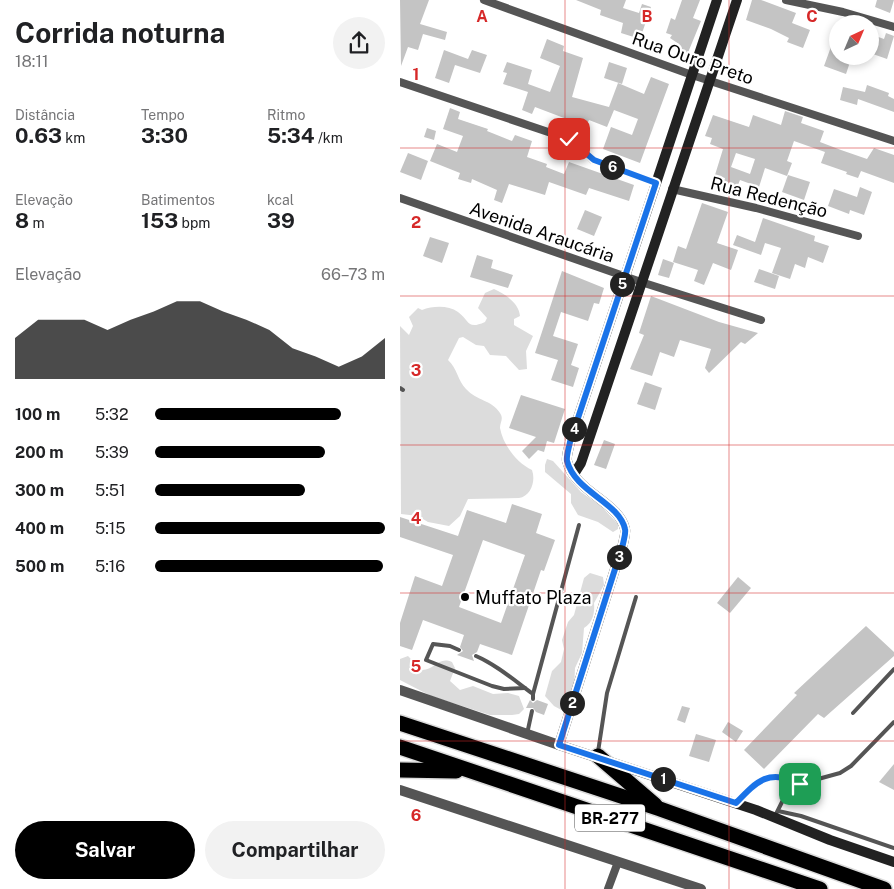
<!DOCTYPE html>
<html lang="pt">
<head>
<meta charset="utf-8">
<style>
  body { margin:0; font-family:"Public Sans",sans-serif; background:#f2f2f2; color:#202124; height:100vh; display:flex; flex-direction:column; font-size:19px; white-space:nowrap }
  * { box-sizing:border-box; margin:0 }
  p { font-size:16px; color:#757577 }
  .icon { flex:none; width:28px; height:28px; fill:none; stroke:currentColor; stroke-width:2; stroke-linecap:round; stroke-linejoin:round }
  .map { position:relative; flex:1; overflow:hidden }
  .sheet { display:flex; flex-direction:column; background:#fff; width:400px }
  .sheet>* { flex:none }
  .needle { width:32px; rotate:44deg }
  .buttons { position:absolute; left:429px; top:15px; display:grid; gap:10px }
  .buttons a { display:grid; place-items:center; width:50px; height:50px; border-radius:50%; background:#fff; box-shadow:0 2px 8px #0003; font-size:25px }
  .pin { position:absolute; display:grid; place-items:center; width:42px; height:42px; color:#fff; margin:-21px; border-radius:10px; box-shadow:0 2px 8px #0006 }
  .km { position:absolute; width:25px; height:25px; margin:-12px; border-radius:50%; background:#222; color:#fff; font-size:14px; line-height:25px; text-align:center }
  .round { display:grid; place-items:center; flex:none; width:52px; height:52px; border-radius:26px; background:#f2f2f2 }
  .overview { display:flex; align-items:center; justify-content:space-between; height:85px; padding:0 15px }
  h1 { font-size:28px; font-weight:700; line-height:38px }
  .stats { display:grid; grid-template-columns:repeat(3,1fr); gap:8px; height:85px; padding:5px 15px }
  .stats div { display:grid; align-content:center }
  .stats b { font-size:21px; font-weight:700 }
  .stats small { font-size:14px; font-weight:400 }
  .stats p { font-size:14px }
  .chart { height:140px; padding:10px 15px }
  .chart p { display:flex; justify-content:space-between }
  .chart svg { width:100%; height:90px; margin-top:5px; fill:#000; opacity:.7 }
  .primary-button { display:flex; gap:10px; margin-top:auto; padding:10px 15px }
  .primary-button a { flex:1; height:58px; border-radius:30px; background:#000; color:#fff; font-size:20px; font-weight:700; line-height:58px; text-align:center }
  .primary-button a+a { background:#f2f2f2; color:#202124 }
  ul { padding:0 15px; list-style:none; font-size:16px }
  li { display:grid; grid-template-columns:80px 60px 1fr; align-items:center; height:38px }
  li i { height:12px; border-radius:6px; background:#000 }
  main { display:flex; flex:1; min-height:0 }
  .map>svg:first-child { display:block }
</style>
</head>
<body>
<main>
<section class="sheet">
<div class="overview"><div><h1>Corrida noturna</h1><p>18:11</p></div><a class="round"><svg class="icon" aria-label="share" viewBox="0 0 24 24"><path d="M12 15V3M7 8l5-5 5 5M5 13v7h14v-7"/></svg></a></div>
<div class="stats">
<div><p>Distância</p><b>0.63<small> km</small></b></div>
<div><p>Tempo</p><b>3:30</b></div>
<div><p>Ritmo</p><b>5:34<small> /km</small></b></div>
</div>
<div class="stats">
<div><p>Elevação</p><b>8<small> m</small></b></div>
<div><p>Batimentos</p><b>153<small> bpm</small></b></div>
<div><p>kcal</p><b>39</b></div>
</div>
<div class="chart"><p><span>Elevação</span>66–73 m</p>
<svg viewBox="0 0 160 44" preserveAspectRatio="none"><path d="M0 44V24L10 15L20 15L30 15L40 20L50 15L60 11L70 6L80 6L90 11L100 15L110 20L120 29L130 33L140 38L150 33L160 24V44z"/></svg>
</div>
<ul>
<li><b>100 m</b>5:32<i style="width:81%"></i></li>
<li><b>200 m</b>5:39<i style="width:74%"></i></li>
<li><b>300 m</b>5:51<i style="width:65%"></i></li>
<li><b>400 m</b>5:15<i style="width:100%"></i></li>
<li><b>500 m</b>5:16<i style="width:99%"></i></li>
</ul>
<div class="primary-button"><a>Salvar</a><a>Compartilhar</a></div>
</section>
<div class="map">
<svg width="494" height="889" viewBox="0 0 494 889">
  <rect width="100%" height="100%" fill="#fff"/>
  <!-- green -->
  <g fill="#dcdcdc">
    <path d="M94 289C105 294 119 303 120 316L114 319V325L133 336 126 351 127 369 119 370 106 356 90 355 84 346 76 345 63 337 59 338 48 360C57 368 58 381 66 389 77 401 92 400 100 413 104 419 100 422 100 428 103 445 117 463 132 470 136 481 131 496 119 498L68 499 60 516 49 526 28 522 18 516 1 514 0 326 9 335 13 326 9 317 18 308 22 310C33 306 48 305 58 312 70 321 67 330 85 322L87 318 78 308 85 293Z"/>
    <polygon points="147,459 153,461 181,492 201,506 218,524 218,529 213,532 198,522 178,515 171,503 171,494 145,472 145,465"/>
    <path d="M190 573 203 577 204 585 194 603C195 612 193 623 184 628L182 653 175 668 174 692 165 712 154 706 145 696 152 671 161 662 164 649 162 640 168 622 174 615 184 578Z"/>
    <path d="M8 656 22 670C35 670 38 656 52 662L55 668 50 681 60 690 73 686 93 694 108 693 119 696 124 709 119 714 112 715H90L31 696 0 680V659Z"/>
  </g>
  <!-- building -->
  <g fill="#c4c4c4" fill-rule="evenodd">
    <polygon points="0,0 29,0 20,24 47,32 45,40 23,34 18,50 8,47 1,66"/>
    <polygon points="176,0 226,0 223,8 239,13 242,4 251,7 240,39 221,33 223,23 200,15 201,10"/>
    <polygon points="282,0 300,0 293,18 301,21 287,55 276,51 279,44 270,38 272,35 266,33 271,18 275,20"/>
    <polygon points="352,0 361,0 396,13 392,23 410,30 403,48 387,42 389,38 371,29 346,20"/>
    <polygon points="477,0 494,0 490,13 475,7"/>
    <polygon points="436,33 438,56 452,56 446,74 424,66"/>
    <polygon points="486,33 494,36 487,59 470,53 470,34 484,39"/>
    <polygon points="147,39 164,46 163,51 183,58 172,97 209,107 218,83 244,94 251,77 269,84 240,163 203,149 211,127 232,135 238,119 214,110 207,127 189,120 187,124 164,118 135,107 132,114 122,110 128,92 103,84 107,73 103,72 107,62 132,70 128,84 150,92 160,66 140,58"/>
    <polygon points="44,50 68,59 72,50 87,55 80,73 55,65 49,83 35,78"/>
    <polygon points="209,62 227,68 222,84 204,78"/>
    <polygon points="467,85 489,93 488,96 494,99 494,112 458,99 457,105 440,100 443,87 465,92"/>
    <polygon points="50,108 60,112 58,119 88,129 87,131 112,141 115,135 132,141 127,157 147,164 146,167 164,174 169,162 234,185 229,201 189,188 186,195 149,182 145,195 109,184 102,203 94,200 97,190 72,179 71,183 58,179 60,173 30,161 37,144 57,152 63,136 43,129"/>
    <path d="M385 111 403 117 401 123 424 131 420 142 441 150 467 159 474 148 494 155V183L461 171 458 178 446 174 447 172 421 163 425 152 394 141 387 161 392 163 387 176 365 168 359 187 340 180 335 192 322 188 325 178 315 175 323 149 310 144 312 138 305 136 313 115 349 127 353 115 381 125ZM336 153 355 159 350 174 331 167Z"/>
    <polygon points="27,128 36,131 34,140 24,137"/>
    <polygon points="8,153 28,161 21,180 0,172"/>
    <polygon points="388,175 410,182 404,200 382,192"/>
    <polygon points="460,187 472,192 464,215 450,210 449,214 428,206 434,189 457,197"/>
    <polygon points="302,203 328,212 317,243 338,250 331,270 313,263 304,285 294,281 298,270 273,262 278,246 286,249"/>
    <polygon points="185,210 202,217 194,236 177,229"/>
    <polygon points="363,218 415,236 414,241 429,246 423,263 408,257 405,268 395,264 390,279 372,273 381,248 365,243 361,255 333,245 337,235 355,242"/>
    <polygon points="30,237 49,243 42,263 23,256"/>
    <polygon points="77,255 93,260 91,268 113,275 108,288 70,277"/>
    <polygon points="263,259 274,263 269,278 258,275"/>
    <polygon points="359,269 379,276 375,289 354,282"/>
    <polygon points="162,271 204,288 199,304 194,303 188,321 161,312 153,336 178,344 171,365 179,368 173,387 151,380 158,360 135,353"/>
    <polygon points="251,296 319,322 358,333 345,344 341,342 309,373 305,368 311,349 280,340 274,357 260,352 252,376 230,369 244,335 239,333"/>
    <polygon points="245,382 262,388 255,410 237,404"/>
    <polygon points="121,395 165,409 154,443 147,441 144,452 138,450 129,459 122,451 136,437 109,428"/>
    <polygon points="204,440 215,444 206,469 194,465"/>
    <path d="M112 504 142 514 136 533 155 540 144 571 141 570 112 655 80 644 77 652 72 655 74 661 57 655 63 651 60 647 64 635 23 620 12 650 0 646V623L15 576 42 586 53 555 0 537V517L58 536 67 510 106 523ZM83 540 125 555 101 623 59 607Z"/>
    <polygon points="338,577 351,588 330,613 317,603"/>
    <polygon points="466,626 494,652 494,656 424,718 418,714 364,769 344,750 397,695 394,693"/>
    <polygon points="130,700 133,703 137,700 148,704 144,715 136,712 133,708 126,708"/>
    <polygon points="282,706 290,708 285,723 277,720"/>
    <polygon points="328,722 343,731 336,742 322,732"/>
    <polygon points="296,734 316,740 309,762 289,756"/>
    <polygon points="494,764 494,790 479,782"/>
  </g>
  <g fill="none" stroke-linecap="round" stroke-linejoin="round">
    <defs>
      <g id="motorway">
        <polyline points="0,723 260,809 484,889"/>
        <polyline points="0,747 420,889"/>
        <polyline points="198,756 255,805"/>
        <polyline points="0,770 56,771"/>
      </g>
    </defs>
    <!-- motorway casing -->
    <use href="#motorway" stroke="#dbdbdb" stroke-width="18"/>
    <!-- service -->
    <g stroke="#555" stroke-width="4">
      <polyline points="0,388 3,390"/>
      <polyline points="59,650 50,646 33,644 26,660 92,686 104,689 125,688"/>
      <path d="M76 656C97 665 115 681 133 694V699"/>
      <polyline points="133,694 179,525"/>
      <polyline points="453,713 494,669"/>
      <polyline points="127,734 132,711"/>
      <polyline points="198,752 207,693 236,597"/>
      <path d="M337 802C358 781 370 768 400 784"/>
      <polyline points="378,811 401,816 494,848"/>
      <polyline points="375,816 384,798 400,784 440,773 451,766 494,722"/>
    </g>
    <!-- minor -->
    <g stroke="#555" stroke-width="8">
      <polyline points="84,0 292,75 494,141"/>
      <polyline points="386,0 443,12 494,27"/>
      <polyline points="0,82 169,139 193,160 256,183"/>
      <polyline points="272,189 356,208 458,236"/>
      <polyline points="0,198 241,282 361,320"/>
      <polyline points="208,889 218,862"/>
    </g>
    <!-- tertiary -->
    <g stroke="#555" stroke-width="10">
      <polyline points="0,690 159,745"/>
      <polyline points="0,790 301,889"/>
    </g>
    <!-- secondary -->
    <g stroke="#222" stroke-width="10">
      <path d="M317 0 170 442C169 448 166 456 167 461 175 492 219 502 225 529 226 533 224 539 223 544L159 745 356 810 430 840 494 862"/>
      <polyline points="174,474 181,463 337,0"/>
    </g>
    <!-- motorway -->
    <use href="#motorway" stroke="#000" stroke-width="15"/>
  </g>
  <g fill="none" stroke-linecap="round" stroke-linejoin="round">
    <defs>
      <path id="route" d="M169 139 194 160 256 183 170 442C169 448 166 456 167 461 175 492 219 502 225 529 226 533 224 539 223 544L159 745 336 803C357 781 369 768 400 784"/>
    </defs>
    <!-- route casing -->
    <use href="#route" stroke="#fff" stroke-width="10"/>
    <!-- route -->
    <use href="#route" stroke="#1a73e8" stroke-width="6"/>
  </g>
  <!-- grid -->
  <path fill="none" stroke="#d62828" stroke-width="1" stroke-opacity="0.55" d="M165 0V889M329 0V889M0 148H494M0 296H494M0 445H494M0 593H494M0 741H494"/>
  <!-- markers -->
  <circle fill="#000" stroke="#fff" stroke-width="2" cx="65" cy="597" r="5"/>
  <g text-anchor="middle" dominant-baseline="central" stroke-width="4.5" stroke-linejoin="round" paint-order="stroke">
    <!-- shield labels -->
    <rect fill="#fff" stroke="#4c4c4c" stroke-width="1" x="175" y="804.5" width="70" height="27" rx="4"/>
    <g font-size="16" font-weight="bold" fill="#000">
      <text x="210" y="818">BR-277</text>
    </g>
    <!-- street labels -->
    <g font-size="18" fill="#000" stroke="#fff">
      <text transform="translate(293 58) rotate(19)">Rua Ouro Preto</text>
      <text transform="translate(369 197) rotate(14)">Rua Redenção</text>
      <text transform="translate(142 232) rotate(19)">Avenida Araucária</text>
    </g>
    <!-- poi labels -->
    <g font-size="18" fill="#000" stroke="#fff" text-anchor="start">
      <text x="75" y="597">Muffato Plaza</text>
    </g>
  </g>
  <g font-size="16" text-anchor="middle" font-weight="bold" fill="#d62828" stroke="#fff" stroke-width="4.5" stroke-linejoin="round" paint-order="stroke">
    <text x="82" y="22">A</text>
    <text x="247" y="22">B</text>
    <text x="412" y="22">C</text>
    <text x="16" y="80">1</text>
    <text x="16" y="228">2</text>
    <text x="16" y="376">3</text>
    <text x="16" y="524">4</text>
    <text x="16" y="672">5</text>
    <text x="16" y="821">6</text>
  </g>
</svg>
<div class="buttons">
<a><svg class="needle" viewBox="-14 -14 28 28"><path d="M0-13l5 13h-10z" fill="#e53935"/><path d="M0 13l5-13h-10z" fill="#757577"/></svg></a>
</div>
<div class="pin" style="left:400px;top:784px;background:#1e9e55"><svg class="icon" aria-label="arrive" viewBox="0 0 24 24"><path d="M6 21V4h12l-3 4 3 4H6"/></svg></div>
<div class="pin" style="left:169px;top:139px;background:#d93025"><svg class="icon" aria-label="check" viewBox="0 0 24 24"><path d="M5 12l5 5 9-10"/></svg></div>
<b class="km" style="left:263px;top:779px">1</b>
<b class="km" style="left:172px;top:703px">2</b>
<b class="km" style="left:219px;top:557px">3</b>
<b class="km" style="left:174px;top:429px">4</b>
<b class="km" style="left:222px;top:284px">5</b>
<b class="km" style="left:212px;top:167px">6</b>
</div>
</main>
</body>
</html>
